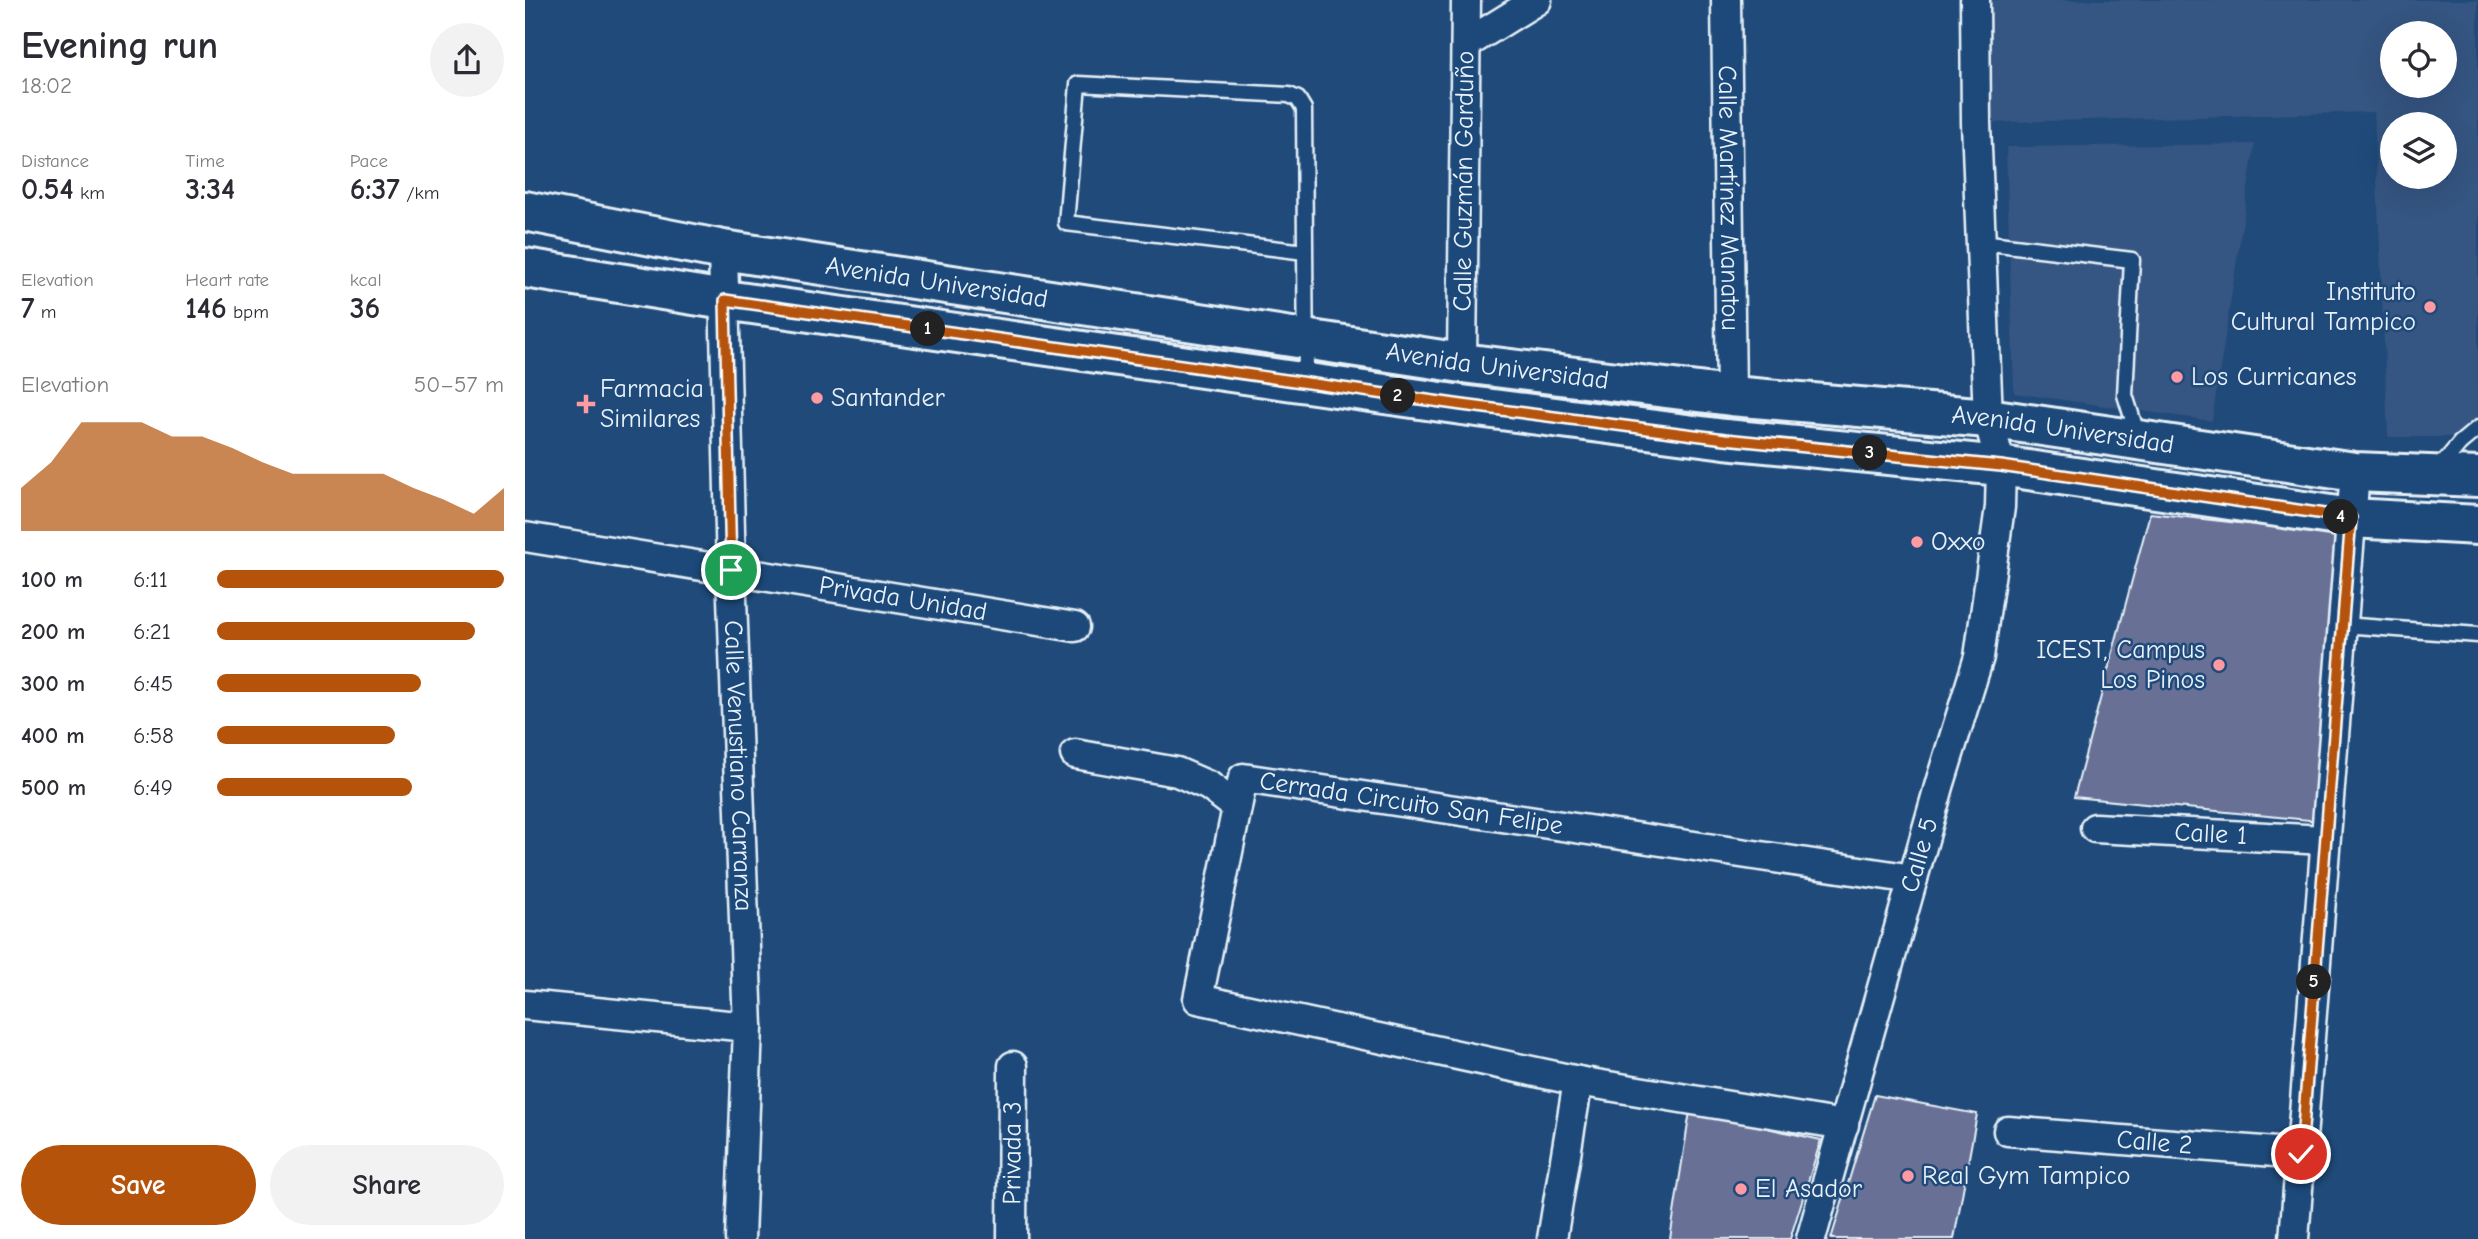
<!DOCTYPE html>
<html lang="en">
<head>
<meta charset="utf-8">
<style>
  body { margin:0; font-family:"Comic Neue",sans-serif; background:#f2f2f3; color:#2b2b33; height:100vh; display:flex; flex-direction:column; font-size:26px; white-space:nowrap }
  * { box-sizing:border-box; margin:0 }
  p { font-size:23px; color:#7c7c81 }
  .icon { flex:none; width:38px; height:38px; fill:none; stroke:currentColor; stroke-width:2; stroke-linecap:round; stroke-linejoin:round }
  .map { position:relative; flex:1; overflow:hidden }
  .sheet { display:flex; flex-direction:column; background:#fff; width:525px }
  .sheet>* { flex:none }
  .buttons { position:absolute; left:1855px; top:21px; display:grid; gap:14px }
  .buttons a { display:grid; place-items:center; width:77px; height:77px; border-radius:50%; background:#fff; box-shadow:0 7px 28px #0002; font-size:35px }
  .pin { position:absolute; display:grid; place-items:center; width:60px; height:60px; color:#fff; margin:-30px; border:4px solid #fff; border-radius:50%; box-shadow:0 2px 7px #0007 }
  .km { position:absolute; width:35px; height:35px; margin:-18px; border-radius:50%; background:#222; color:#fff; font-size:19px; line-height:35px; text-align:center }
  .round { display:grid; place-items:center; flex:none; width:74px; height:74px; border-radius:37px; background:#f2f2f3 }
  .summary { display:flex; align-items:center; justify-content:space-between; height:119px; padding:0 21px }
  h1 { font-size:38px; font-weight:800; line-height:52px }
  .stats { display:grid; grid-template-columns:repeat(3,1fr); gap:10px; height:119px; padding:7px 21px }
  .stats div { display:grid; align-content:center }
  .stats b { font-size:30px; font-weight:800 }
  .stats small { font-size:19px; font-weight:400 }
  .stats p { font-size:19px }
  .chart { height:196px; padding:14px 21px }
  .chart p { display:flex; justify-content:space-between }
  .chart svg { width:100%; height:126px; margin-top:7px; fill:#b45309; opacity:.7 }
  .button { display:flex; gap:14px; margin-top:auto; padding:14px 21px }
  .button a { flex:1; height:80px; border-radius:42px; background:#b45309; color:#fff; font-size:28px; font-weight:800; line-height:80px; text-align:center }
  .button a+a { background:#f2f2f3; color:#2b2b33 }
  ul { padding:0 21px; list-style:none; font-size:23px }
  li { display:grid; grid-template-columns:112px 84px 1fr; align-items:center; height:52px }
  li i { height:18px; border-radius:9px; background:#b45309 }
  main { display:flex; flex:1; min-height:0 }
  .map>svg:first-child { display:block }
</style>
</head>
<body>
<main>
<section class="sheet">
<div class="summary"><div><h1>Evening run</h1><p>18:02</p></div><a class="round"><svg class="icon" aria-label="share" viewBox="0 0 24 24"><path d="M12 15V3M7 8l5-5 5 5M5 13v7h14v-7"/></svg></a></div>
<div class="stats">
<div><p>Distance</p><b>0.54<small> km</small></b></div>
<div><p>Time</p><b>3:34</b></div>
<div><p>Pace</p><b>6:37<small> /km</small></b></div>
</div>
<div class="stats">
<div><p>Elevation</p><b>7<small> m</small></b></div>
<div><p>Heart rate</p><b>146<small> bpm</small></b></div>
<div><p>kcal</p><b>36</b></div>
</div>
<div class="chart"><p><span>Elevation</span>50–57 m</p>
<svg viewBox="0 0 160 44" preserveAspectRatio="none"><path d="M0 44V29L10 20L20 6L30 6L40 6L50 11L60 11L70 15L80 20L90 24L100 24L110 24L120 24L130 29L140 33L150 38L160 29V44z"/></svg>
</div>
<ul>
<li><b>100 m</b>6:11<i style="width:100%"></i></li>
<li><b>200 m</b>6:21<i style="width:90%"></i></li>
<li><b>300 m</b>6:45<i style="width:71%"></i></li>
<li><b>400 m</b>6:58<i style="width:62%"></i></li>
<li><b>500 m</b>6:49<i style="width:68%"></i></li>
</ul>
<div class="button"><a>Save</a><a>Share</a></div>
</section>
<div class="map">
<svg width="1953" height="1239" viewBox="0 0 1953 1239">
  <rect width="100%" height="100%" fill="#1f4a7a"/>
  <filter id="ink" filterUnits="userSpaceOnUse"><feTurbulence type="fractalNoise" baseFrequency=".0143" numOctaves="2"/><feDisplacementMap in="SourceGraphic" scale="14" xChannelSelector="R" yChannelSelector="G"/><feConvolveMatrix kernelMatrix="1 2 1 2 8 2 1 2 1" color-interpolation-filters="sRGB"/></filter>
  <g filter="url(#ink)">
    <!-- built -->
    <g fill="#355582" fill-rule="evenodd">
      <path d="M1450 0H1953V437H1863L1849 112 1451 123ZM1867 33H1920V86H1867ZM1867 124H1920V177H1867Z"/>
      <polygon points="1730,144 1687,421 1489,393 1481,147"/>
    </g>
    <!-- building -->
    <g fill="#676f96" stroke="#e8f1f8" stroke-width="2">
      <polygon points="1625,513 1811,534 1794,821 1549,797"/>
      <polygon points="1350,1095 1452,1114 1429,1239 1306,1239"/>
      <polygon points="1165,1111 1296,1140 1265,1239 1145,1239"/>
    </g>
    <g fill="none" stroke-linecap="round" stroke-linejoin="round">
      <defs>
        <g id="lane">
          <polyline points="1456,242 1607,260 1600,395 1613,436"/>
          <polyline points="780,252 541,223 553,84 764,95 773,99 779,109 781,381"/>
          <polyline points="1912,471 1935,443 1953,428"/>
          <polyline points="1818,625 1953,635"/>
        </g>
        <g id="street">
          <path id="s1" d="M1201 0 1206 396"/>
          <polyline points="941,44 1012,0"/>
          <path id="s2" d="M198 250 206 571 223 1027 215 1239"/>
          <path id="s3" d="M937 363 941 0"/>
          <path id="s4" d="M0 537 550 627"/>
          <polyline points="550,754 652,772 684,786 712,807"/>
          <path id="s5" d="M1570 828 1800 840"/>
          <polyline points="0,1005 223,1027"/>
          <path id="s6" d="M1319 1125 1053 1081 673 999 718 778 1388 879"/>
          <path id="s7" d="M1483 1131 1776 1154"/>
          <path id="s8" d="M487 1239 488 1066"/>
          <polyline points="1027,1239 1053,1081"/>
          <path id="s9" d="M1286 1239 1415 783 1454 657 1475 507 1476 466 1463 418 1451 123 1450 0"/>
          <polyline points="1769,1239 1830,472"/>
        </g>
        <g id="secondary">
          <path id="s10" d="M0 211 198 250 937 363 1206 396 1463 418 1830 472 1953 477"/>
          <polyline points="0,268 200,300 937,405 1200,439 1476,466 1826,518 1953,525"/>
        </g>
      </defs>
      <!-- lane casing -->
      <use href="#lane" stroke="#e8f1f8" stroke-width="19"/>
      <!-- street casing -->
      <use href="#street" stroke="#e8f1f8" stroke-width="33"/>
      <!-- secondary casing -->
      <use href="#secondary" stroke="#e8f1f8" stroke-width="44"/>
      <!-- lane -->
      <use href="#lane" stroke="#1f4a7a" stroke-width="14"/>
      <!-- street -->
      <use href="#street" stroke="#1f4a7a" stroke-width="28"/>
      <!-- secondary -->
      <use href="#secondary" stroke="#1f4a7a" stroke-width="38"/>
    </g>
  </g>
  <g fill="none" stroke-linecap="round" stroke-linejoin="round" filter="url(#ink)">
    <defs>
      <polyline id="route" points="206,570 200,300 937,405 1200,439 1476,466 1826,518 1776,1154"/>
    </defs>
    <!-- route casing -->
    <use href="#route" stroke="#fff" stroke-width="14"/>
    <!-- route -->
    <use href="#route" stroke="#b45309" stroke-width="9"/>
  </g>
  <!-- markers -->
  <g fill="#ff9aa2" stroke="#1f4a7a" stroke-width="2.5">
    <circle cx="1905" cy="307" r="7"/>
    <circle cx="1652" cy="377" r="7"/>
    <circle cx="292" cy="398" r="7"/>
    <path d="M57.5 393.5h7v7h7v7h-7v7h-7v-7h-7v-7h7z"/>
    <circle cx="1392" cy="542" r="7"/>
    <circle cx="1694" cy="665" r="7"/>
    <circle cx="1383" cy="1176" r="7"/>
    <circle cx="1216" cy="1189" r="7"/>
  </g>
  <g text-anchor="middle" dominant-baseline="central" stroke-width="5" stroke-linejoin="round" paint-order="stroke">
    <!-- street labels -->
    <g font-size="26" fill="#e8f1f8" stroke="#1f4a7a">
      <text stroke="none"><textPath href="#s3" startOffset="182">Calle Guzmán Garduño</textPath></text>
      <text stroke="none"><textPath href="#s1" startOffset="198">Calle Martínez Manatou</textPath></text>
      <text stroke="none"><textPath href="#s10" startOffset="418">Avenida Universidad</textPath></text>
      <text stroke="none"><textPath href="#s10" startOffset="985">Avenida Universidad</textPath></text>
      <text stroke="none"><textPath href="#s10" startOffset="1554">Avenida Universidad</textPath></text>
      <text stroke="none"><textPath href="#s4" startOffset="383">Privada Unidad</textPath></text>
      <text stroke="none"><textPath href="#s2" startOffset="516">Calle Venustiano Carranza</textPath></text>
      <text stroke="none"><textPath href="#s6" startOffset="1054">Cerrada Circuito San Felipe</textPath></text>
      <text stroke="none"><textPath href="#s5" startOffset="116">Calle 1</textPath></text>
      <text stroke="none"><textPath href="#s9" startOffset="399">Calle 5</textPath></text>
      <text stroke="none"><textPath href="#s7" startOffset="147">Calle 2</textPath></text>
      <text stroke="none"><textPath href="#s8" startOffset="86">Privada 3</textPath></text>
    </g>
    <!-- poi labels -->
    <g font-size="26" fill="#e8f1f8" stroke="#1f4a7a" text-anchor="start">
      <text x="1891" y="292" text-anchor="end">Instituto<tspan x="1891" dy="30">Cultural Tampico</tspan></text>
      <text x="1666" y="377">Los Curricanes</text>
      <text x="75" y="389">Farmacia<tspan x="75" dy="30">Similares</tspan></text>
      <text x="306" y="398">Santander</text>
      <text x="1406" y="542">Oxxo</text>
      <text x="1680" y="650" text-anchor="end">ICEST, Campus<tspan x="1680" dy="30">Los Pinos</tspan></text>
      <text x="1397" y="1176">Real Gym Tampico</text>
      <text x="1230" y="1189">El Asador</text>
    </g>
  </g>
</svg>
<div class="buttons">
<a><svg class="icon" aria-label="locate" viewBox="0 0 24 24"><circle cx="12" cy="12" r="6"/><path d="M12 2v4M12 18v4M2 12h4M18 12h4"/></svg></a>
<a><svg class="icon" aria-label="layers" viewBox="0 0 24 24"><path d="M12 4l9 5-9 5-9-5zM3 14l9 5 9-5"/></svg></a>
</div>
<div class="pin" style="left:206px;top:570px;background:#1e9e55"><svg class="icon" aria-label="arrive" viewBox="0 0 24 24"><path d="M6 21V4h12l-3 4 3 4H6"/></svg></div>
<div class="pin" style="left:1776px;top:1154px;background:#d93025"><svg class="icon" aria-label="check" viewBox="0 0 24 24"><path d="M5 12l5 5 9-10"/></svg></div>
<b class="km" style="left:403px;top:329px">1</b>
<b class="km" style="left:873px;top:396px">2</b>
<b class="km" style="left:1345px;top:453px">3</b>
<b class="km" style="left:1816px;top:517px">4</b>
<b class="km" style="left:1789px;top:982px">5</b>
</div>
</main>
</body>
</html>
